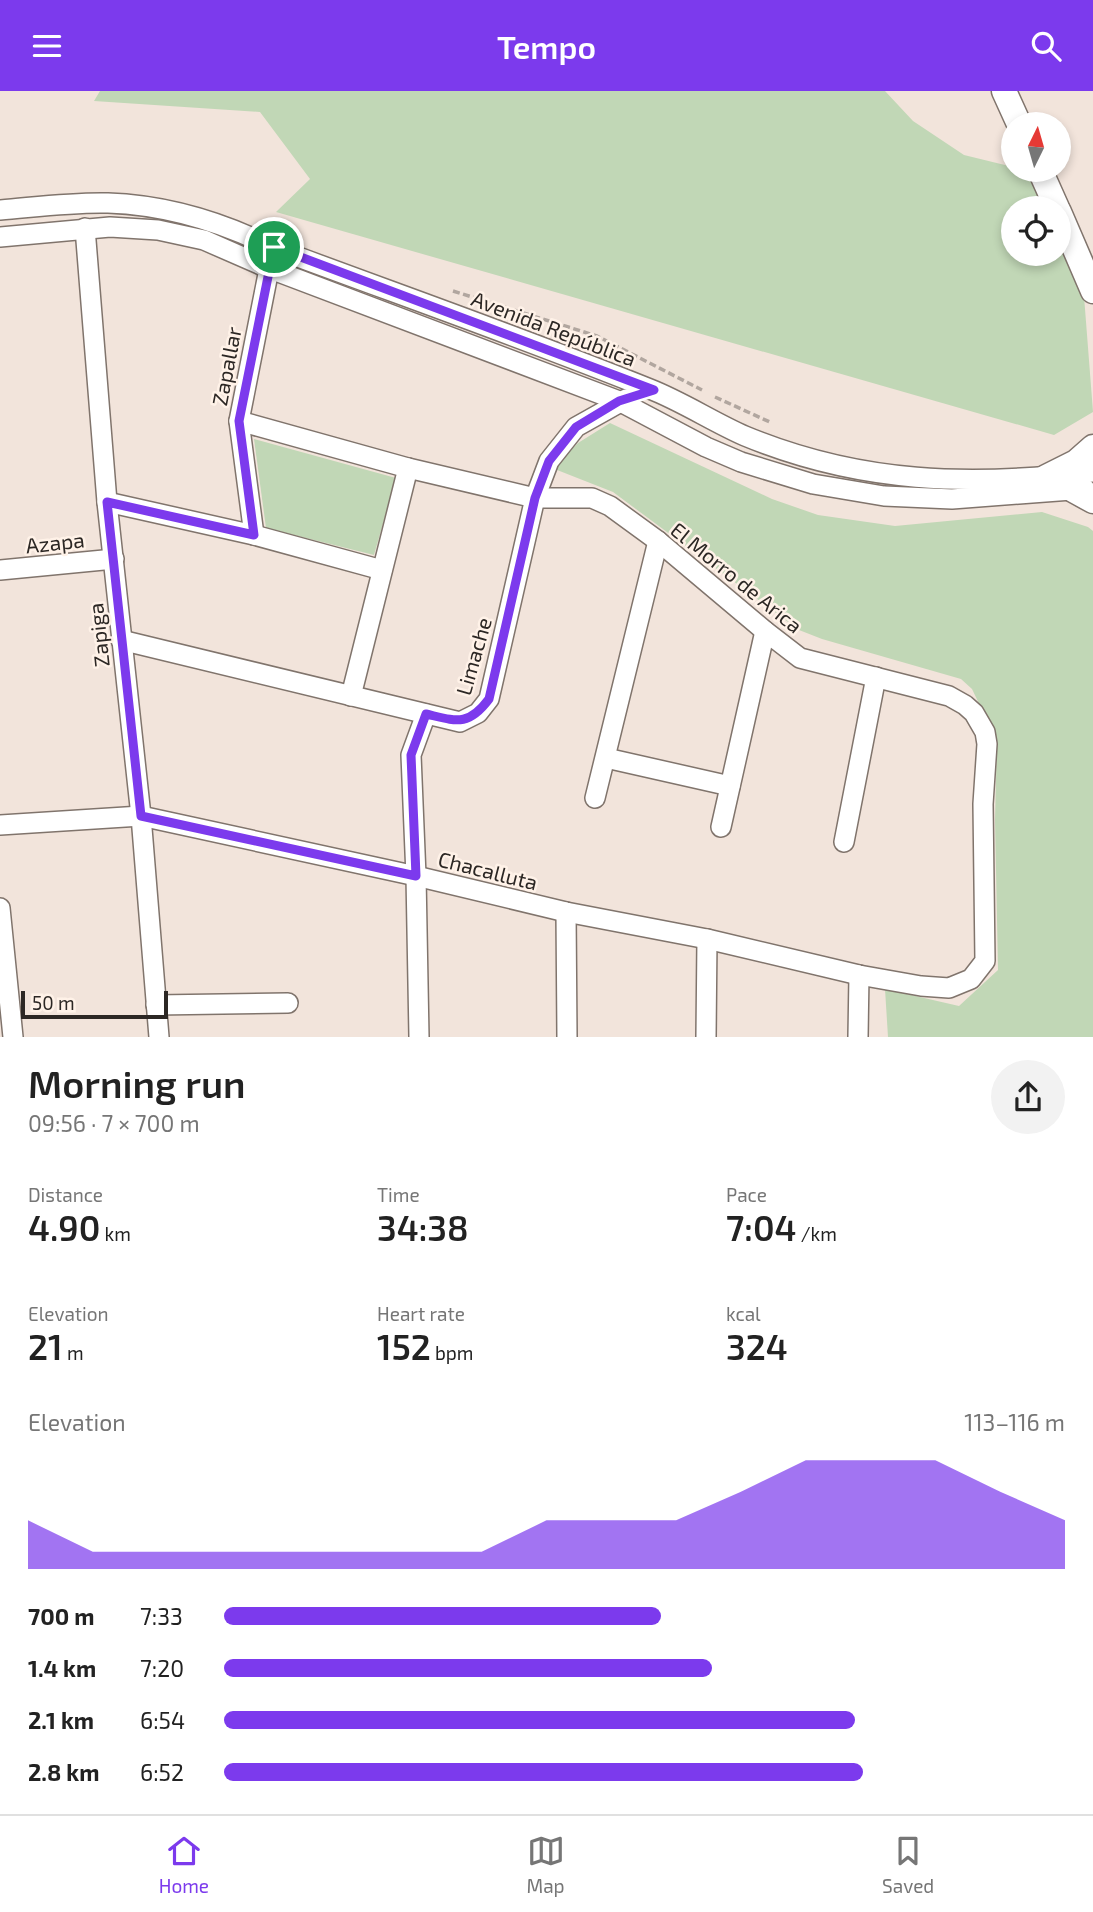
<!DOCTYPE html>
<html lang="en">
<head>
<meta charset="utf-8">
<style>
  body { margin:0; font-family:"Exo 2",sans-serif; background:#f2f2f2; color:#222; height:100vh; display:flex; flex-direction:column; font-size:26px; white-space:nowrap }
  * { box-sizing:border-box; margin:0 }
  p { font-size:23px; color:#767676 }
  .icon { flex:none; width:38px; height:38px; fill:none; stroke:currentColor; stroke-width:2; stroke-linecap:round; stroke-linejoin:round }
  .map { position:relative; height:946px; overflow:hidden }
  .sheet { display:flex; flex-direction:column; background:#fff; flex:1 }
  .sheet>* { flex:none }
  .needle { width:46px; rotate:5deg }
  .tools { position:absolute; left:1001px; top:21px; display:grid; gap:14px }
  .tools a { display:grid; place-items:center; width:70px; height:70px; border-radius:50%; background:#fff; box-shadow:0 4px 10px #0003; font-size:35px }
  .scale { position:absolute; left:21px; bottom:18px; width:147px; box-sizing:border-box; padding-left:7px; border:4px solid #2c2724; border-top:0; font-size:19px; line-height:24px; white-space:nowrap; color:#2c2724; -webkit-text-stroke:5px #fff2e8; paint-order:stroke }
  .pin { position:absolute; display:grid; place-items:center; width:60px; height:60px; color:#fff; margin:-30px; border:4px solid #fff; border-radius:50%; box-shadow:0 2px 7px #0007 }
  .round { display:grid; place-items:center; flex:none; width:74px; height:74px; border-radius:37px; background:#f2f2f2 }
  .overview { display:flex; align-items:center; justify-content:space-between; height:119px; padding:0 28px }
  h1 { font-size:38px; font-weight:600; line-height:52px }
  .figures { display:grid; grid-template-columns:repeat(3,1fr); gap:10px; height:119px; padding:7px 28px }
  .figures div { display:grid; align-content:center }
  .figures b { font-size:35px; font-weight:600 }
  .figures small { font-size:19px; font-weight:400 }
  .figures p { font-size:19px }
  .chart { height:196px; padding:14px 28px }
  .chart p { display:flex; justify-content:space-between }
  .chart svg { width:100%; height:126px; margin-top:7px; fill:#7c3aed; opacity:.7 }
  ul { padding:0 28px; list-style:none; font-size:23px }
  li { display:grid; grid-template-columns:112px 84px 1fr; align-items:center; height:52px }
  li i { height:18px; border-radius:9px; background:#7c3aed }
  header { display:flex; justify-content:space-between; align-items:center; height:91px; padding:0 28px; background:#7c3aed; color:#fff; font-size:32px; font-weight:600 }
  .tabs { display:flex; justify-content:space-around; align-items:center; height:98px; border-top:2px solid #e0e0e0; background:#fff; font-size:19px; color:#767676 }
  .tabs a { display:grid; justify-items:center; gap:4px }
  .tabs .current { color:#7c3aed }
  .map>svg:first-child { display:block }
</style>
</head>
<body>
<header><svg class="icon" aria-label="menu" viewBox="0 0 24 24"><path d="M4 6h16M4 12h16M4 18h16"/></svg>Tempo<svg class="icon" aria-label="search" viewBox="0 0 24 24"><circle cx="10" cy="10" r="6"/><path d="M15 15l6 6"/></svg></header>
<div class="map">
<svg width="1093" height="946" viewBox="0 0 1093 946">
  <rect width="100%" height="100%" fill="#f2e4db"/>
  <!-- green -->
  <g fill="#c1d7b6">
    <polygon points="100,0 885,0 913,30 964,64 1013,76 1013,79 1027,79 1044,117 1013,117 1013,163 1059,163 1059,149 1084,205 1093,321 1054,344 276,121 310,88 260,21 94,10"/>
    <polygon points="610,332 772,408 818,424 895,435 1042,421 1088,436 1093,440 1093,946 888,946 885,898 959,915 998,879 995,729 997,650 972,598 961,588 822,548 799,539 613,401 552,377 578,352"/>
    <polygon points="254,348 396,387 374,464 266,437"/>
  </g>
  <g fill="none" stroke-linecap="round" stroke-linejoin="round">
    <defs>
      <g id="minor">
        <path d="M0 119C36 116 72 111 108 112 167 114 222 131 274 157 400 204 526 248 650 298 683 311 713 331 745 345 861 393 970 395 1093 381"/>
        <polyline points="85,137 107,411 141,725 159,946"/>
        <polyline points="0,146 110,136 158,139 204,149 268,177 619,310 706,356 741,371 813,393 884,405 952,408 1085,398"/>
        <polyline points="107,411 254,444 382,479"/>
        <polyline points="254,444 239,330 271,168"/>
        <polyline points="0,479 114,468"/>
        <polyline points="121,549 460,631 478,622 489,608 535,407 549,370 576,336 626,308"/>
        <polyline points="351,605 408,377"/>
        <polyline points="606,667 730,695"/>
        <polyline points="595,707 658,450"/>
        <polyline points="0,734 141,725 416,785 566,821 707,848 859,884 921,895 949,897 971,888 985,870 983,713 987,653 985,641 974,622 965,614 949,605 800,567 765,540 658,450 610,415 592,407 535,407 408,377 239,330"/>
        <polyline points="721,736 765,540"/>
        <polyline points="844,751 876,586"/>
        <polyline points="0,817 13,946"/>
        <polyline points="566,821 567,946"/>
        <polyline points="156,914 288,912"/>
        <polyline points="419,946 416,785 411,664 426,623"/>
        <polyline points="706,946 707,848"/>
        <polyline points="858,946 859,884"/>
      </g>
      <g id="major">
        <polyline points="1004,0 1019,33"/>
        <polyline points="1040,79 1057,117"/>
        <polyline points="1059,121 1093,200"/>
        <polyline points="1046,386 1076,371 1093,356"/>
        <polyline points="1073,399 1093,410"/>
      </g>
    </defs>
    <!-- minor casing -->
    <use href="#minor" stroke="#80746c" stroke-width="22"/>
    <!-- major casing -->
    <use href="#major" stroke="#80746c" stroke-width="27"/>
    <!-- path -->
    <g stroke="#b1a69f" stroke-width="3.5" stroke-dasharray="7 3.5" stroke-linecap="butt">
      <polyline points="453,200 597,245 702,299"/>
      <polyline points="715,306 772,332"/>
    </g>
    <!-- minor -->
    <use href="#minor" stroke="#fff" stroke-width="19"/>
    <!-- major -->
    <use href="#major" stroke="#fff" stroke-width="24"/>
  </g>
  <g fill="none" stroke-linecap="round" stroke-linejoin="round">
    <defs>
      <path id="route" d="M274 156 654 299 619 310 576 336 549 370 535 407 489 608C468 636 456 630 426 623L411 664 416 785 141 725 107 411 254 444 239 330Z"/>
    </defs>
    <!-- route casing -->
    <use href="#route" stroke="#fff" stroke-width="14"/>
    <!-- route -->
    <use href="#route" stroke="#7c3aed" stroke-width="9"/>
  </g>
  <g text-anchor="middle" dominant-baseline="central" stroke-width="5" stroke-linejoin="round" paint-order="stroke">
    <!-- street labels -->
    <g font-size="21" fill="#2c2724" stroke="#fff2e8">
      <text transform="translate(554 237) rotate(21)">Avenida República</text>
      <text transform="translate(226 275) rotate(-79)">Zapallar</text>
      <text transform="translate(55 451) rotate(-6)">Azapa</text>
      <text transform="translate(737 486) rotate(39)">El Morro de Arica</text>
      <text transform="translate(98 544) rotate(-96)">Zapiga</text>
      <text transform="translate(473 565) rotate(-74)">Limache</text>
      <text transform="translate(488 779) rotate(14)">Chacalluta</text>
    </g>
  </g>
</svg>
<div class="tools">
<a><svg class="needle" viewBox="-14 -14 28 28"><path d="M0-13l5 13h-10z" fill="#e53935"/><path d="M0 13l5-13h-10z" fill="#767676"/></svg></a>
<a><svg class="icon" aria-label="locate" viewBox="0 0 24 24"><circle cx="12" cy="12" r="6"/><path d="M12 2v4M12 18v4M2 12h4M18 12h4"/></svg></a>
</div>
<div class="scale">50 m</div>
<div class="pin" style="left:274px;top:156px;background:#1e9e55"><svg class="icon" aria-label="arrive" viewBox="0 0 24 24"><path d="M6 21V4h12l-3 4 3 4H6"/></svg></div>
</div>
<section class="sheet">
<div class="overview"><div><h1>Morning run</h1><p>09:56 · 7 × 700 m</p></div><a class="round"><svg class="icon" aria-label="share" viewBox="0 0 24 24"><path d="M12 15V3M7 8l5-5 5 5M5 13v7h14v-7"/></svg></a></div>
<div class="figures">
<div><p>Distance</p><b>4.90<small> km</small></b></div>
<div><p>Time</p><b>34:38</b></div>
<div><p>Pace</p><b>7:04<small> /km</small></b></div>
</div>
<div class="figures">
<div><p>Elevation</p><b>21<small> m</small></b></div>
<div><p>Heart rate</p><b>152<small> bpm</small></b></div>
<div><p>kcal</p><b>324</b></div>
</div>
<div class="chart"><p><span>Elevation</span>113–116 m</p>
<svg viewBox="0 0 160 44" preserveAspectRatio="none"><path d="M0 44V27L10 38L20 38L30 38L40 38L50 38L60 38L70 38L80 27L90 27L100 27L110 17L120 6L130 6L140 6L150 17L160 27V44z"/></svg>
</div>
<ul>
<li><b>700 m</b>7:33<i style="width:52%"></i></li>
<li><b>1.4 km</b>7:20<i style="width:58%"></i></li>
<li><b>2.1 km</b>6:54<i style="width:75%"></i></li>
<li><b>2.8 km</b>6:52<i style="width:76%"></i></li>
</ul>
</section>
<nav class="tabs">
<a class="current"><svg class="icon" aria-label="home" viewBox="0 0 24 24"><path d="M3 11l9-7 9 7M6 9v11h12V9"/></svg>Home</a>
<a><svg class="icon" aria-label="map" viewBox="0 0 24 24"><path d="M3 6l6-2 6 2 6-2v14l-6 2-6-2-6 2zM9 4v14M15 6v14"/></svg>Map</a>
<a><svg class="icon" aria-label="saved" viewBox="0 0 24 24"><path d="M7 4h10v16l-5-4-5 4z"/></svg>Saved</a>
</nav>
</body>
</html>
